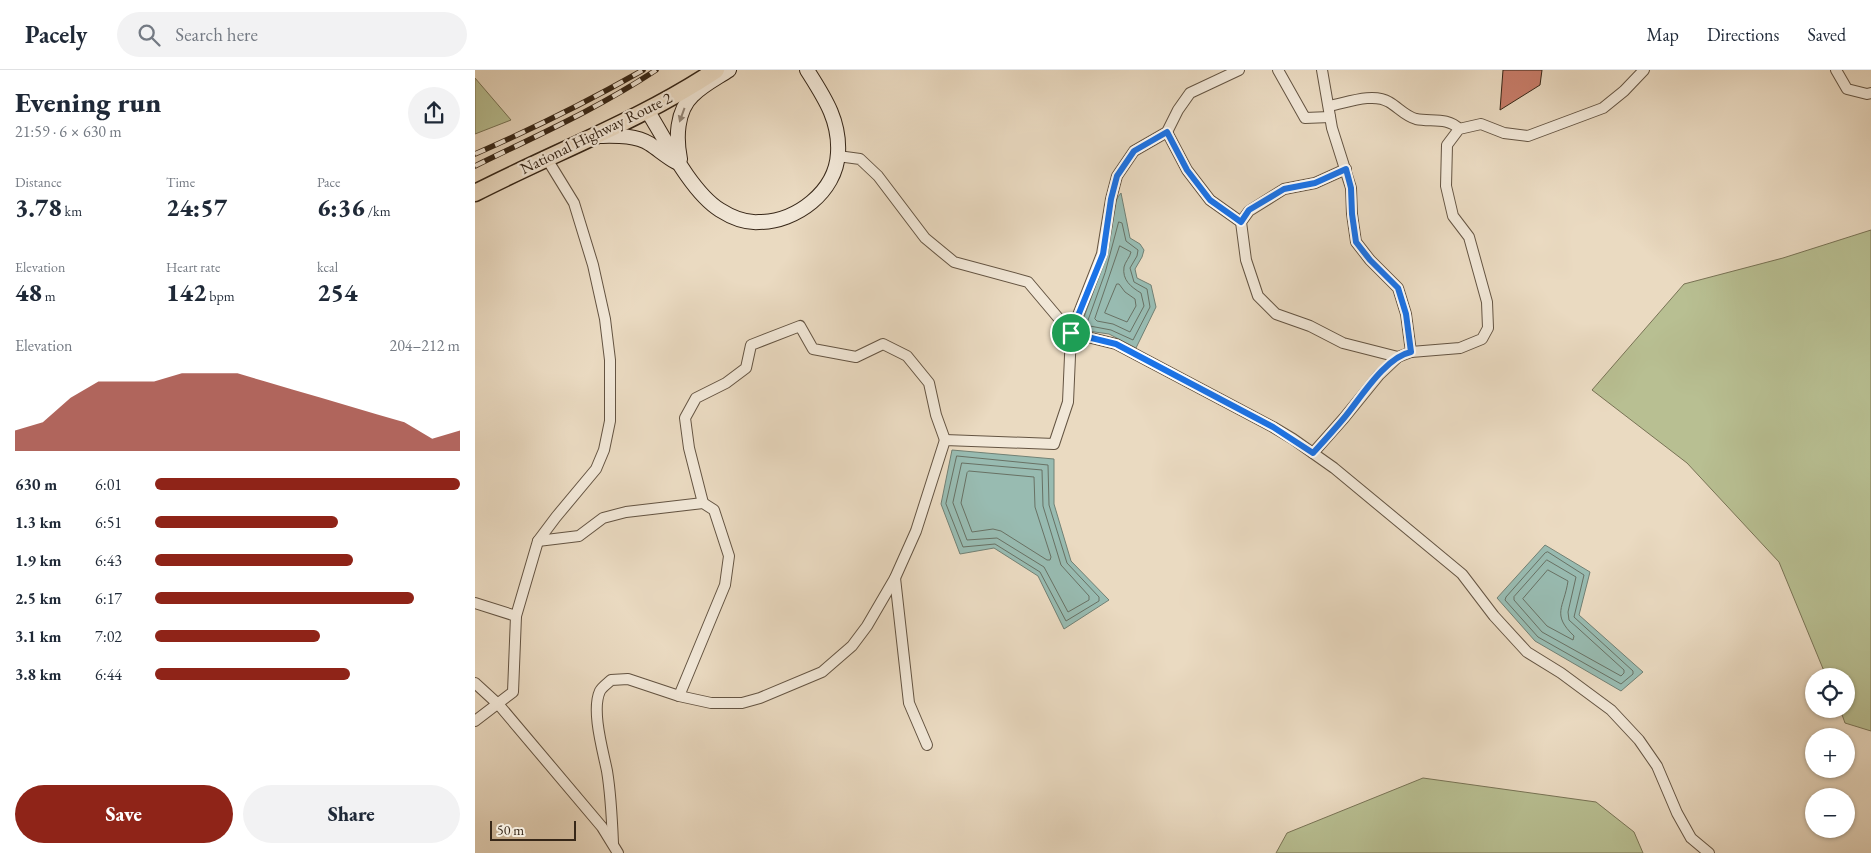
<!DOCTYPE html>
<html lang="en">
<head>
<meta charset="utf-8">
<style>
  body { margin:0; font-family:"EB Garamond",serif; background:#f2f2f3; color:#1f2937; height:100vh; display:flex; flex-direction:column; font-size:19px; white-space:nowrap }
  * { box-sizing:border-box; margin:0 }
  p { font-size:16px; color:#747a83 }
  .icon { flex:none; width:28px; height:28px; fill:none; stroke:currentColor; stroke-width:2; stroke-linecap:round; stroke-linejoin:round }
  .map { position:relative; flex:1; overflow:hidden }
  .side { display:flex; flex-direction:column; background:#fff; width:475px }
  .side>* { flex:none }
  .buttons { position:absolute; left:1330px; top:598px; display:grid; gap:10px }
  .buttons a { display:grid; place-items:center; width:50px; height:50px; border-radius:50%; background:#fff; box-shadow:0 1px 4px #0004; font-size:25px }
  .scale { position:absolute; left:15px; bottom:12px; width:86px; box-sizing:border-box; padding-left:5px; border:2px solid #372718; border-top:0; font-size:14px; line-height:18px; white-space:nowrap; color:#372718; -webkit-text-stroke:4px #f1e7d7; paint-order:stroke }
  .pin { position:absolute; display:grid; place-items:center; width:42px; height:42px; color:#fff; margin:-21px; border:2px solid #fff; border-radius:50%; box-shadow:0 1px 5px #0007 }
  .round { display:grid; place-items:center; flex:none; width:52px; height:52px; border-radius:26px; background:#f2f2f3 }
  .head { display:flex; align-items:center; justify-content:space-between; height:85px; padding:0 15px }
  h1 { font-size:28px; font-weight:800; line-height:38px }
  .metrics { display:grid; grid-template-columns:repeat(3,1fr); gap:8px; height:85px; padding:5px 15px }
  .metrics div { display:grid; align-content:center }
  .metrics b { font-size:25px; font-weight:800 }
  .metrics small { font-size:14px; font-weight:400 }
  .metrics p { font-size:14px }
  .chart { height:140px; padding:10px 15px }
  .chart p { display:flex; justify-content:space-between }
  .chart svg { width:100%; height:90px; margin-top:5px; fill:#8f2418; opacity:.7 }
  .primary-button { display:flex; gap:10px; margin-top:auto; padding:10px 15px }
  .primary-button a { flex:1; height:58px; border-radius:30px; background:#8f2418; color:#fff; font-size:20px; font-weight:800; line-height:58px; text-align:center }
  .primary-button a+a { background:#f2f2f3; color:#1f2937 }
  ul { padding:0 15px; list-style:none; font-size:16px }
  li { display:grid; grid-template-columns:80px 60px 1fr; align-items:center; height:38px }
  li i { height:12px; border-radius:6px; background:#8f2418 }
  header { display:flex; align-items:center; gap:30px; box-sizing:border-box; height:70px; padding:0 25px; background:#fff; border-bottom:1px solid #e0e1e3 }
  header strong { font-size:24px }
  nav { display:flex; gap:28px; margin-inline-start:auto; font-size:18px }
  .search { width:350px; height:45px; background:#f2f2f3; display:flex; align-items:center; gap:12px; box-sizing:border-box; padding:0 18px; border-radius:28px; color:#747a83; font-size:19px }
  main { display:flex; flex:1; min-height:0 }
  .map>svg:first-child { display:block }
</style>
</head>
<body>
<header>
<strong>Pacely</strong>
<div class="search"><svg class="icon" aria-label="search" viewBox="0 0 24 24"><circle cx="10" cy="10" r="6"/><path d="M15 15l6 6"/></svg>Search here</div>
<nav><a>Map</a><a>Directions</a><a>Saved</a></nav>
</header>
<main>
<section class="side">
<div class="head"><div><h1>Evening run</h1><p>21:59 · 6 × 630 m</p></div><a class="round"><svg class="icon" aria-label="share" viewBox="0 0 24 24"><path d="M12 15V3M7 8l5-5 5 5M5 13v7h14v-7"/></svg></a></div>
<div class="metrics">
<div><p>Distance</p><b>3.78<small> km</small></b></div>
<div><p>Time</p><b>24:57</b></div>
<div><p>Pace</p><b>6:36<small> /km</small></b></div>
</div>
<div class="metrics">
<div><p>Elevation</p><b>48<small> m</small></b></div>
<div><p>Heart rate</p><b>142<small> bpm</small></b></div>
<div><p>kcal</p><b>254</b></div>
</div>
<div class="chart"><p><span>Elevation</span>204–212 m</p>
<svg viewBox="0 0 160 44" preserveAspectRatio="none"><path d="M0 44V34L10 30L20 18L30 10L40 10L50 10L60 6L70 6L80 6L90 10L100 14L110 18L120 22L130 26L140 30L150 38L160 34V44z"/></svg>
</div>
<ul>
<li><b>630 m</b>6:01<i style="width:100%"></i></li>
<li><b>1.3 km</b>6:51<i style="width:60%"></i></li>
<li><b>1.9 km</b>6:43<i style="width:65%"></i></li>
<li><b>2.5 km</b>6:17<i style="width:85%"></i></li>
<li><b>3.1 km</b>7:02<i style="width:54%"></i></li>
<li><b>3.8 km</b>6:44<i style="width:64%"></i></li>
</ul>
<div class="primary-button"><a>Save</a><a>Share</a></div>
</section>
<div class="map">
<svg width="1396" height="783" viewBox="0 0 1396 783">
  <rect width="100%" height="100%" fill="#eadac1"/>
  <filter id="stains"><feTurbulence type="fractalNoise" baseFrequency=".004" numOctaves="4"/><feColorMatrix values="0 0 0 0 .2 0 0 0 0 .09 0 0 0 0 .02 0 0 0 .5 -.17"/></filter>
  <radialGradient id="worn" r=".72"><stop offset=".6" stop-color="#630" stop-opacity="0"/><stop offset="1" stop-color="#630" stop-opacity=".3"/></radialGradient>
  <!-- green -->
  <g fill="#b8bf92" stroke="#787355">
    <polygon points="0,8 36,50 0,64"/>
    <polygon points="1396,160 1396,661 1370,653 1365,639 1371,639 1371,606 1351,606 1304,492 1212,393 1117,320 1209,214 1308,188"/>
    <polygon points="948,708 1121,732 1159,762 1168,783 801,783 812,763"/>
  </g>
  <!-- water -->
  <g fill="#98bbb1" stroke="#718074">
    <path d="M646 123 655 168 665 174 669 180 667 187 660 199 662 208 676 215 681 237 661 278 634 264 613 261 606 255C618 223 631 190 637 156 639 144 637 133 646 123Z"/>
    <polygon points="477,380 579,389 579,434 596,491 634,530 589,559 563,506 519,478 485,484 466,434"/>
    <polygon points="1070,475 1115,502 1104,545 1168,602 1146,621 1060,571 1022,528"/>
  </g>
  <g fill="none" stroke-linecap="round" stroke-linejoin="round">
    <!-- shore -->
    <g stroke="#687164" stroke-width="1">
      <polygon points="644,152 647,153 651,171 663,180 662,186 655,198 659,212 672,219 675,237 658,270 636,260 615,256 612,253 630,203"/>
      <path d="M645 176 656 182C655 187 650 192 649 197 647 210 656 217 666 223L669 236 655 262 638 254 622 251 620 249Z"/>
      <polygon points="642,214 644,214 650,222 660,229 661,236 652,252 630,243"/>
      <polygon points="482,386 573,395 574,435 592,493 624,527 624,531 591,551 565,502 520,474 488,477 471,434"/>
      <polygon points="487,393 567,400 568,436 586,495 614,526 614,530 593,542 569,497 522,468 492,470 478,433"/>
      <polygon points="494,401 559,407 560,437 576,487 575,490 572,490 526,461 518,459 497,462 486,433 492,403"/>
      <polygon points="1073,482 1109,505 1099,547 1158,601 1158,604 1146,614 1063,567 1030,530 1031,527 1070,483"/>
      <polygon points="1072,490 1101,507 1093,542 1094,550 1149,600 1149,603 1146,606 1067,562 1039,530 1039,527"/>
      <path d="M1073 500 1093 511C1089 538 1076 544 1099 566L1098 570 1072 556 1048 529Z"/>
    </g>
  </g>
  <!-- building -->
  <polygon fill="#c87d6a" stroke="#372718" points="1028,0 1067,0 1065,15 1025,40"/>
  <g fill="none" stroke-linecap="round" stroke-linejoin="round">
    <defs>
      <g id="minor">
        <polyline points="803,0 830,48 855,47"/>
        <polyline points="847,0 857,58 876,118 877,144 881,172 895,190 923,218 931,244 936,282"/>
        <polyline points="1361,0 1372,19 1392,24 1396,23"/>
        <path d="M854 36C871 33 898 22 914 32 923 37 930 46 941 49 956 52 973 47 984 59"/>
        <polyline points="692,62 712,100 735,130 766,152"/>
        <polyline points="363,86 385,89 403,106 450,168 479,192 553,212 596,263 641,274 798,357 818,369 859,398 987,504 1019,546 1052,582 1086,603 1136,640 1164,670 1182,696 1202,743 1216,768 1234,783"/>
        <polyline points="871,99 840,113 809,119 774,141 766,152 771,190 783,226 801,244 835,256 868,273 923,287"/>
        <polyline points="838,383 869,348 904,305 923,287 936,282 985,278 1007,269 1013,258 1012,232 994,167 978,146 971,116 972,75 984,59 1006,54 1029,63 1053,66 1128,38 1149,21 1169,0"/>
        <polyline points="228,433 214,378 210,348 221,328 251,313 271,298 276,275 325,256 338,279 381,287 408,274 432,286 454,313 461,345 470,370"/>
        <polyline points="63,471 104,466 128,448 151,442 228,433 239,440 254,486 250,515 204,626"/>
        <polyline points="420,508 434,633 452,675"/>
        <polyline points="0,533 41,546"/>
        <polyline points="0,613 24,635 127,757 143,783"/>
        <polyline points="0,651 38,622 41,546 63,471 81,447 121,399 129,380 135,351 135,290 130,249 118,195 99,133 72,89"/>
        <path d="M138 773C137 749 136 725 132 701 128 681 116 640 125 621 127 617 133 613 136 610L153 609 204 626 236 633H267L285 628 347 602 377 576 392 556 420 508 441 461 470 370 579 374 593 332 596 263 627 184 636 129 642 106 659 81 692 62 703 40 715 23 764 0"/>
      </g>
      <g id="secondary">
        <path d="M172 40C190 69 216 122 245 140 256 147 271 153 284 152 321 152 361 122 363 83 365 50 349 27 332 0"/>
        <path d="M120 66C138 66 159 64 175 74 184 80 192 87 201 92"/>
        <path d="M205 89C201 69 201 41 218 25 228 15 242 8 254 0"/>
      </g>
      <path id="trunk" d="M0 123C80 82 166 50 241 0"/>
    </defs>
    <!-- minor casing -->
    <use href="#minor" stroke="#645442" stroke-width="12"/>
    <!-- secondary casing -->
    <use href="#secondary" stroke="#372718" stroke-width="16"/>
    <!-- trunk casing -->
    <use href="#trunk" stroke="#372718" stroke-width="19"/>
    <!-- minor -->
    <use href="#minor" stroke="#f1e7d7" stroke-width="10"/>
    <!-- secondary -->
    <use href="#secondary" stroke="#f1e7d7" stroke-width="14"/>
    <!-- trunk -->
    <use href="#trunk" stroke="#eadac1" stroke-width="16"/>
    <defs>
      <g id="rail">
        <path d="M0 84C57 59 114 31 168 0"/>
        <path d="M0 96C61 66 124 38 181 0"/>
      </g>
    </defs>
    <!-- rail casing -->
    <use href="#rail" stroke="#372718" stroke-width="5.5"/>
    <!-- rail -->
    <use href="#rail" stroke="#f1e7d7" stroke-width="4" stroke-dasharray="11" stroke-linecap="butt"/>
  </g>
  <!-- one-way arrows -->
  <defs><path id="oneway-solid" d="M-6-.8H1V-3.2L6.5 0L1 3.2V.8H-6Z" transform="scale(1.25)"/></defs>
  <use fill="#948778" href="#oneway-solid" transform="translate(207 45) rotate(110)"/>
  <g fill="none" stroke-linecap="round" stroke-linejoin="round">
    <defs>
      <path id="route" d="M692 62 712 100 735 130 766 152 774 140 809 119 840 113 871 99 876 118 877 144 881 172 895 190 923 218 931 244 936 282C910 287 885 329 869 348 859 360 848 372 838 383L798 357 641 274 596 263 628 184 636 129 642 106 659 81Z"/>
    </defs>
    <!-- route casing -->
    <use href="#route" stroke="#fff" stroke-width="10"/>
    <!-- route -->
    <use href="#route" stroke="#1a73e8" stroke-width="6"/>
  </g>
  <g text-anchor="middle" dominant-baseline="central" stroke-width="4.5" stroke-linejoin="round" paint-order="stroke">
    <!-- street labels -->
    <g font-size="16" fill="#372718" stroke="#f1e7d7">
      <text transform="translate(121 63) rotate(-26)">National Highway Route 2</text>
    </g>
  </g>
  <rect width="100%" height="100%" filter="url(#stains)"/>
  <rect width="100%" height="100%" fill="url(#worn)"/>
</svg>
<div class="buttons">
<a><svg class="icon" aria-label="locate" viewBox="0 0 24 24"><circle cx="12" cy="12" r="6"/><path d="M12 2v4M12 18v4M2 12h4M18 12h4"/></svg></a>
<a>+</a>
<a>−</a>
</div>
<div class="scale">50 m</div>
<div class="pin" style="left:596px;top:263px;background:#1e9e55"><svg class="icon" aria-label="arrive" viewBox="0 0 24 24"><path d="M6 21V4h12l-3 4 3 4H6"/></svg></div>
</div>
</main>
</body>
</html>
